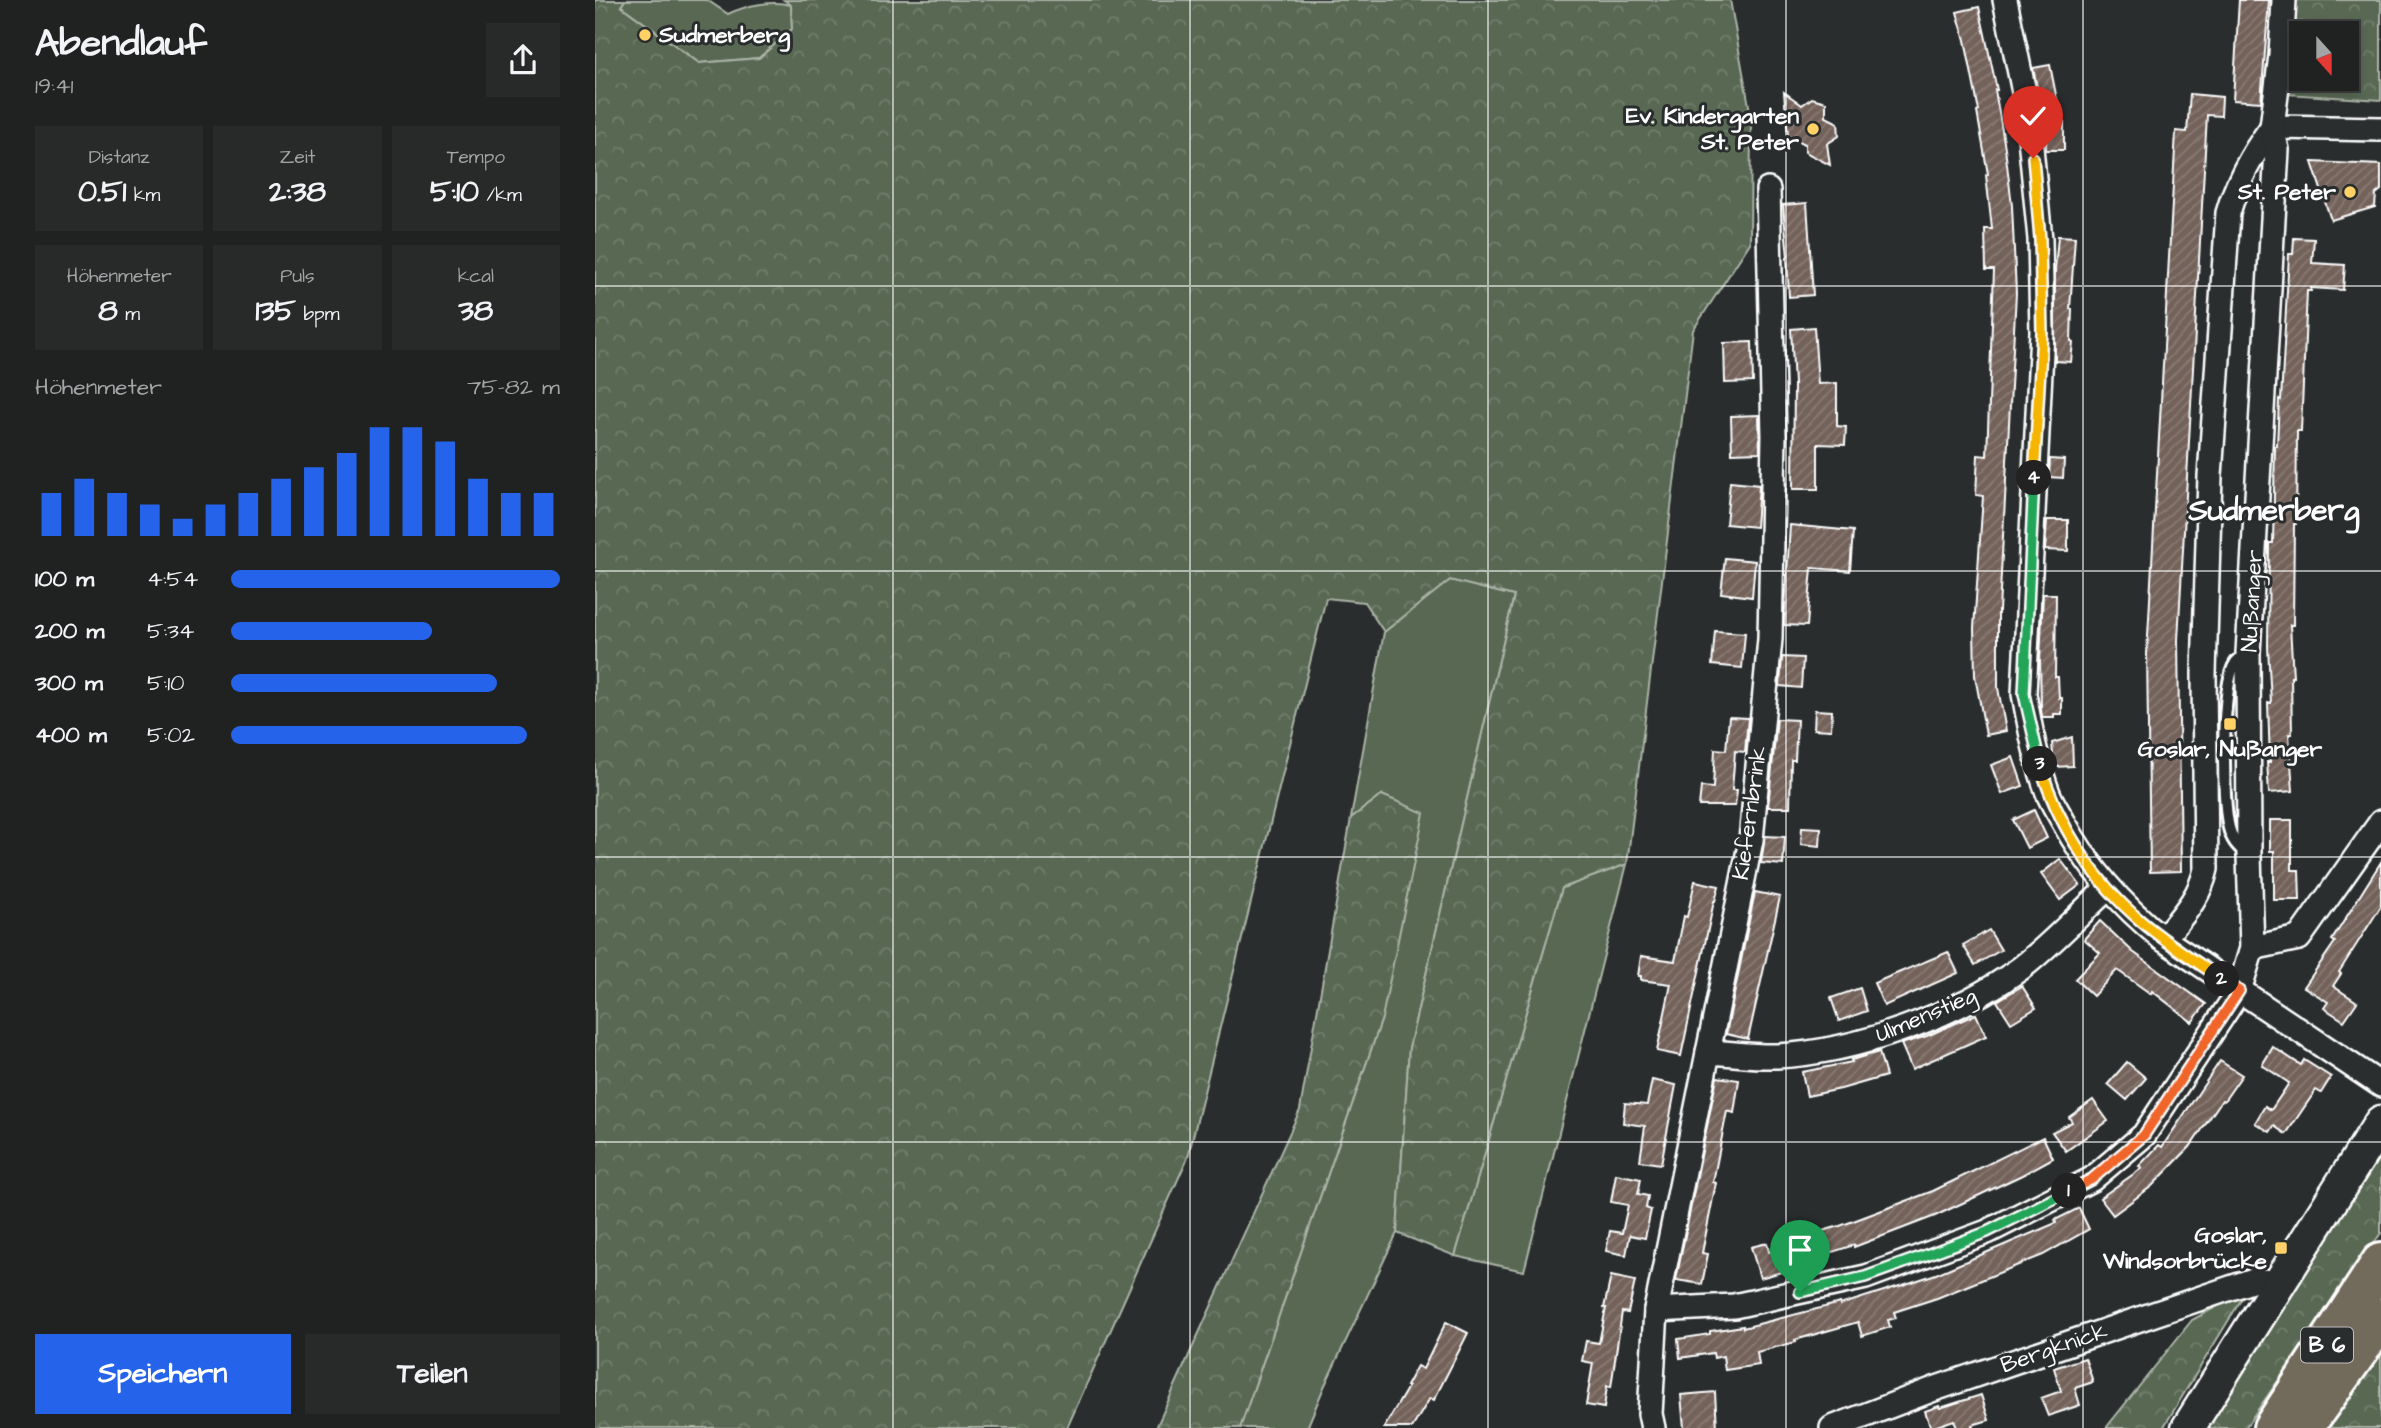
<!DOCTYPE html>
<html lang="de">
<head>
<meta charset="utf-8">
<style>
  body { margin:0; font-family:"Architects Daughter",sans-serif; background:#282a2a; color:#f1f3f6; height:100vh; display:flex; flex-direction:column; font-size:26px; white-space:nowrap }
  * { box-sizing:border-box; margin:0 }
  p { font-size:23px; color:#a2a4a5 }
  .icon { flex:none; width:38px; height:38px; fill:none; stroke:currentColor; stroke-width:2; stroke-linecap:round; stroke-linejoin:round }
  .map { position:relative; flex:1; overflow:hidden }
  .drawer { display:flex; flex-direction:column; background:#202222; width:595px }
  .drawer>* { flex:none }
  .needle { width:46px; rotate:159deg }
  .fabs { position:absolute; left:1694px; top:21px; display:grid; gap:14px }
  .fabs a { display:grid; place-items:center; width:70px; height:70px; border-radius:0px; background:#202222; box-shadow:0 4px 10px #0003,0 0 0 2px #3d3f40; font-size:35px }
  .pin { position:absolute; display:grid; place-items:center; width:60px; height:60px; color:#fff; margin:-72px -30px; border-radius:50% 50% 50% 0; rotate:-45deg; box-shadow:0 0 7px #0007 }
  .pin .icon { rotate:45deg }
  .km { position:absolute; width:35px; height:35px; margin:-18px; border-radius:50%; background:#222; color:#fff; font-size:19px; line-height:35px; text-align:center }
  .round { display:grid; place-items:center; flex:none; width:74px; height:74px; border-radius:0px; background:#282a2a }
  .headline { display:flex; align-items:center; justify-content:space-between; height:119px; padding:0 35px }
  h1 { font-size:38px; font-weight:700; line-height:52px }
  .metrics { display:grid; grid-template-columns:repeat(3,1fr); gap:10px; height:119px; padding:7px 35px }
  .metrics div { display:grid; align-content:center; border-radius:0px; background:#282a2a; text-align:center }
  .metrics b { font-size:30px; font-weight:700 }
  .metrics small { font-size:19px; font-weight:400 }
  .metrics p { font-size:19px }
  .chart { height:196px; padding:14px 35px }
  .chart p { display:flex; justify-content:space-between }
  .chart svg { width:100%; height:126px; margin-top:7px; stroke:#2563eb; stroke-width:6 }
  .cta { display:flex; gap:14px; margin-top:auto; padding:14px 35px }
  .cta a { flex:1; height:80px; border-radius:0px; background:#2563eb; color:#fff; font-size:28px; font-weight:700; line-height:80px; text-align:center }
  .cta a+a { background:#282a2a; color:#f1f3f6 }
  ul { padding:0 35px; list-style:none; font-size:23px }
  li { display:grid; grid-template-columns:112px 84px 1fr; align-items:center; height:52px }
  li i { height:18px; border-radius:9px; background:#2563eb }
  main { display:flex; flex:1; min-height:0 }
  .map>svg:first-child { display:block }
</style>
</head>
<body>
<main>
<section class="drawer">
<div class="headline"><div><h1>Abendlauf</h1><p>19:41</p></div><a class="round"><svg class="icon" aria-label="share" viewBox="0 0 24 24"><path d="M12 15V3M7 8l5-5 5 5M5 13v7h14v-7"/></svg></a></div>
<div class="metrics">
<div><p>Distanz</p><b>0.51<small> km</small></b></div>
<div><p>Zeit</p><b>2:38</b></div>
<div><p>Tempo</p><b>5:10<small> /km</small></b></div>
</div>
<div class="metrics">
<div><p>Höhenmeter</p><b>8<small> m</small></b></div>
<div><p>Puls</p><b>135<small> bpm</small></b></div>
<div><p>kcal</p><b>38</b></div>
</div>
<div class="chart"><p><span>Höhenmeter</span>75–82 m</p>
<svg viewBox="0 0 160 44" preserveAspectRatio="none"><path d="M5 44V29M15 44V24M25 44V29M35 44V33M45 44V38M55 44V33M65 44V29M75 44V24M85 44V20M95 44V15M105 44V6M115 44V6M125 44V11M135 44V24M145 44V29M155 44V29"/></svg>
</div>
<ul>
<li><b>100 m</b>4:54<i style="width:100%"></i></li>
<li><b>200 m</b>5:34<i style="width:61%"></i></li>
<li><b>300 m</b>5:10<i style="width:81%"></i></li>
<li><b>400 m</b>5:02<i style="width:90%"></i></li>
</ul>
<div class="cta"><a>Speichern</a><a>Teilen</a></div>
</section>
<div class="map">
<svg width="1786" height="1428" viewBox="0 0 1786 1428">
  <defs>
    <pattern id="forest-crowns" width="20" height="18" patternUnits="userSpaceOnUse" patternTransform="scale(1.75)"><rect width="20" height="18" fill="#586852"/><path d="M2 6a3 3 0 1 1 6 0M12 15a3 3 0 1 1 6 0" fill="none" stroke="#717f6c"/></pattern>
    <pattern id="building-hatch" width="6" height="6" patternUnits="userSpaceOnUse" patternTransform="scale(1.75)"><rect width="6" height="6" fill="#73625a"/><path d="M-1 1l2-2M0 6l6-6M5 7l2-2" fill="none" stroke="#887a73"/></pattern>
  </defs>
  <rect width="100%" height="100%" fill="#2a2d2e"/>
  <filter id="ink" filterUnits="userSpaceOnUse"><feTurbulence type="fractalNoise" baseFrequency=".0143" numOctaves="2"/><feDisplacementMap in="SourceGraphic" scale="14" xChannelSelector="R" yChannelSelector="G"/><feConvolveMatrix kernelMatrix="1 2 1 2 8 2 1 2 1" color-interpolation-filters="sRGB"/></filter>
  <g filter="url(#ink)">
    <!-- grass -->
    <g fill="#586852" stroke="#acb4a8" stroke-width="2">
      <path d="M30 0H112L133 14C152 5 177 0 196 5L197 29 164 58 104 63 26 6Z"/>
      <polygon points="855,580 919,596 814,1048 802,1233 729,1387 712,1428 645,1428 787,1018 787,795 756,818 789,632"/>
      <polygon points="1032,864 929,1271 860,1256 967,888"/>
    </g>
    <!-- forest -->
    <g fill="url(#forest-crowns)" stroke="#acb4a8" stroke-width="2" fill-rule="evenodd">
      <polygon points="0,0 30,0 26,6 104,63 164,58 197,29 196,5 189,0 1135,0 1156,117 1155,243 1098,330 1032,864 967,888 860,1256 802,1233 814,1048 919,596 855,580 789,632 769,602 731,598 593,1157 472,1428 0,1428"/>
      <path d="M1696 0H1786V100L1691 94ZM1706 33H1752V79H1706Z"/>
      <polygon points="787,795 829,813 787,1018 645,1428 561,1428 705,1110 756,818"/>
      <polygon points="1786,1138 1786,1233 1650,1428 1609,1428"/>
      <polygon points="1652,1290 1568,1428 1511,1428 1597,1320"/>
      <polygon points="1786,1347 1786,1428 1730,1428"/>
    </g>
    <!-- building -->
    <g fill="url(#building-hatch)" stroke="#fff" stroke-width="2">
      <polygon points="1644,0 1674,0 1666,102 1638,100"/>
      <polygon points="1384,7 1402,90 1400,90 1410,148 1417,206 1421,293 1404,611 1403,611 1403,688 1411,731 1391,735 1380,676 1379,628 1388,496 1381,495 1383,455 1392,456 1399,270 1391,270 1390,229 1397,229 1391,175 1393,174 1382,112 1384,111 1370,40 1362,12"/>
      <polygon points="1455,65 1466,120 1469,120 1469,150 1451,150 1452,99 1445,101 1438,68"/>
      <polygon points="1189,92 1207,105 1217,98 1231,102 1231,117 1243,123 1244,136 1232,144 1235,165 1210,152 1210,144 1193,136"/>
      <polygon points="1595,94 1627,97 1626,116 1612,115 1583,640 1586,871 1555,872 1552,654 1581,131 1592,132"/>
      <polygon points="1717,162 1786,165 1786,190 1781,194 1780,207 1736,220"/>
      <polygon points="1212,203 1218,295 1194,297 1192,257 1193,257 1188,205"/>
      <polygon points="1463,236 1480,237 1475,309 1477,309 1476,341 1478,342 1476,362 1460,361 1460,270"/>
      <polygon points="1699,238 1719,239 1717,263 1750,265 1748,290 1716,288 1716,291 1712,291 1706,431 1702,431 1701,524 1699,524 1698,625 1695,625 1698,677 1696,677 1697,734 1694,734 1698,791 1674,793 1672,762 1675,762 1673,703 1676,703 1673,647 1674,543 1678,543 1680,446 1682,446 1684,399 1686,400 1694,254 1698,254"/>
      <polygon points="1219,327 1223,384 1242,383 1242,426 1251,427 1250,445 1223,444 1223,489 1198,489 1199,384 1196,329"/>
      <polygon points="1157,342 1158,382 1130,383 1129,343"/>
      <polygon points="1164,415 1165,452 1137,453 1136,416"/>
      <polygon points="1455,459 1469,460 1468,478 1454,477"/>
      <polygon points="1135,482 1164,485 1161,527 1131,524"/>
      <polygon points="1452,520 1473,520 1473,551 1450,550"/>
      <polygon points="1195,525 1258,531 1255,571 1217,568 1212,626 1189,625"/>
      <polygon points="1130,558 1160,561 1157,597 1126,593"/>
      <polygon points="1448,594 1461,594 1460,677 1463,677 1464,698 1467,698 1467,714 1459,714 1459,717 1447,717 1446,709 1445,661"/>
      <polygon points="1120,631 1150,633 1147,668 1117,665"/>
      <polygon points="1187,657 1208,658 1206,688 1185,686"/>
      <polygon points="1220,710 1237,711 1236,730 1219,729"/>
      <polygon points="1134,717 1153,718 1150,752 1140,751 1137,790 1142,790 1140,806 1104,806 1106,787 1118,788 1120,749 1131,750"/>
      <polygon points="1182,719 1202,720 1200,760 1196,760 1195,807 1173,807"/>
      <polygon points="1477,737 1478,766 1459,767 1457,743"/>
      <polygon points="1418,757 1428,786 1407,794 1396,765"/>
      <polygon points="1439,810 1452,838 1432,848 1418,820"/>
      <polygon points="1675,820 1697,820 1697,870 1704,870 1705,900 1679,900 1679,851 1675,851"/>
      <polygon points="1207,827 1226,828 1225,846 1206,844"/>
      <polygon points="1170,836 1190,837 1188,865 1166,863"/>
      <polygon points="1465,859 1485,885 1465,900 1446,874"/>
      <polygon points="1786,862 1786,906 1744,972 1746,974 1738,986 1762,1002 1749,1021 1729,1008 1733,1002 1709,987 1740,942 1737,940"/>
      <polygon points="1100,881 1124,886 1120,901 1119,901 1086,1056 1062,1051 1076,984 1046,980 1046,976 1043,976 1046,956 1080,961 1089,916 1092,917"/>
      <polygon points="1160,892 1185,897 1153,1039 1131,1034"/>
      <polygon points="1505,921 1538,952 1611,1004 1597,1022 1557,991 1556,994 1522,970 1498,996 1480,979 1505,953 1489,939"/>
      <polygon points="1394,930 1406,950 1380,965 1368,945"/>
      <polygon points="1353,952 1363,973 1289,1006 1279,983"/>
      <polygon points="1427,986 1441,1008 1416,1023 1402,1001"/>
      <polygon points="1265,988 1272,1011 1244,1021 1236,998"/>
      <polygon points="1381,1014 1391,1036 1317,1069 1306,1044 1332,1036"/>
      <polygon points="1678,1047 1706,1065 1709,1060 1736,1077 1726,1093 1721,1090 1691,1134 1679,1126 1675,1132 1660,1123 1670,1106 1676,1110 1694,1083 1667,1065"/>
      <polygon points="1284,1052 1291,1076 1246,1089 1212,1096 1207,1072 1257,1062 1256,1060"/>
      <polygon points="1625,1061 1647,1075 1629,1101 1627,1100 1595,1147 1557,1186 1518,1215 1505,1198 1547,1168 1544,1166 1564,1145 1567,1147"/>
      <polygon points="1532,1062 1551,1078 1532,1100 1513,1084"/>
      <polygon points="1122,1077 1144,1080 1139,1113 1132,1111 1118,1182 1121,1183 1107,1253 1113,1254 1107,1284 1081,1280"/>
      <polygon points="1057,1080 1081,1085 1066,1164 1045,1161 1050,1126 1028,1123 1030,1103 1052,1105"/>
      <polygon points="1498,1100 1513,1121 1471,1151 1457,1132 1477,1122 1474,1117"/>
      <polygon points="1448,1137 1458,1158 1427,1175 1340,1216 1259,1247 1259,1245 1199,1264 1201,1268 1165,1278 1156,1247 1172,1243 1174,1252 1204,1243 1202,1238 1245,1226 1338,1191"/>
      <polygon points="1021,1174 1046,1179 1043,1194 1053,1196 1051,1208 1056,1210 1050,1238 1035,1235 1031,1255 1011,1251 1015,1231 1027,1233 1033,1205 1016,1202"/>
      <polygon points="1484,1208 1494,1229 1448,1255 1342,1298 1299,1312 1301,1318 1293,1320 1295,1327 1267,1336 1263,1322 1200,1340 1201,1342 1162,1352 1164,1365 1130,1370 1128,1356 1119,1358 1118,1353 1085,1358 1083,1339 1115,1334 1115,1331 1148,1326 1148,1328 1245,1303 1245,1305 1314,1283 1341,1274 1461,1223 1460,1220"/>
      <polygon points="1016,1276 1040,1281 1033,1313 1027,1312 1016,1387 1012,1386 1009,1408 991,1405 998,1363 987,1361 991,1341 1004,1343 1011,1308 1009,1308"/>
      <polygon points="851,1322 873,1333 839,1400 835,1398 817,1428 789,1428 813,1387 811,1386 822,1366 828,1369"/>
      <polygon points="1490,1358 1498,1382 1480,1388 1485,1405 1453,1416 1446,1398 1466,1391 1459,1368"/>
      <polygon points="1120,1392 1122,1428 1089,1428 1086,1395"/>
      <polygon points="1386,1395 1394,1420 1377,1425 1378,1428 1362,1428 1359,1420 1336,1428 1330,1411 1344,1406 1345,1408"/>
    </g>
    <g fill="none" stroke-linecap="round" stroke-linejoin="round">
      <defs>
        <path id="lane" d="M1652 854C1642 846 1637 840 1634 828 1627 802 1626 685 1640 664 1642 660 1649 656 1653 654"/>
        <g id="street">
          <path d="M1410 0 1432 107 1445 239 1447 332 1429 694C1435 727 1441 761 1453 793 1457 803 1463 812 1468 821 1493 868 1527 906 1568 939L1786 1085"/>
          <polyline points="1677,127 1786,129"/>
          <path d="M1568 939C1586 917 1605 898 1611 869L1609 674 1615 476 1633 213C1642 181 1657 154 1677 127"/>
          <polyline points="1657,948 1704,938 1786,822"/>
          <path d="M1113 1052C1136 1053 1160 1057 1182 1056 1261 1052 1363 1015 1426 968 1457 944 1484 914 1513 888"/>
          <polyline points="1061,1310 1139,1306 1271,1277 1392,1232 1497,1179 1549,1135 1644,991 1657,948 1654,856 1653,653 1682,150 1677,127 1686,55 1689,0"/>
          <polyline points="1058,1428 1055,1414 1061,1310 1156,840 1175,639 1179,436 1173,190"/>
          <polyline points="1237,1428 1339,1389 1659,1280 1684,1283"/>
        </g>
        <polyline id="secondary" points="1593,1428 1786,1122"/>
        <g id="highway">
          <polyline points="1678,1428 1786,1263"/>
          <polyline points="1708,1428 1786,1319"/>
        </g>
      </defs>
      <!-- lane casing -->
      <use href="#lane" stroke="#fff" stroke-width="16"/>
      <!-- street casing -->
      <use href="#street" stroke="#fff" stroke-width="28"/>
      <!-- secondary casing -->
      <use href="#secondary" stroke="#fff" stroke-width="37"/>
      <!-- highway casing -->
      <use href="#highway" stroke="#fff" stroke-width="44"/>
      <!-- lane -->
      <use href="#lane" stroke="#2a2d2e" stroke-width="10"/>
      <!-- street -->
      <use href="#street" stroke="#2a2d2e" stroke-width="23"/>
      <!-- secondary -->
      <use href="#secondary" stroke="#2a2d2e" stroke-width="32"/>
      <!-- highway -->
      <use href="#highway" stroke="#726b5a" stroke-width="38"/>
    </g>
  </g>
  <g fill="none" stroke-linecap="round" stroke-linejoin="round" filter="url(#ink)">
    <defs>
      <polyline id="split-1" points="1205,1292 1270,1277 1331,1255 1392,1232 1474,1191"/>
      <polyline id="split-2" points="1474,1191 1497,1179 1549,1135 1644,991 1627,979"/>
      <path id="split-3" d="M1445 764C1462 824 1499 882 1547 922 1572 943 1600 961 1627 979"/>
      <polyline id="split-4" points="1439,478 1429,694 1445,764"/>
      <polyline id="split-5" points="1438,158 1445,239 1447,332 1439,478"/>
    </defs>
    <!-- split-1 casing -->
    <use href="#split-1" stroke="#fff" stroke-width="14"/>
    <!-- split-2 casing -->
    <use href="#split-2" stroke="#fff" stroke-width="14"/>
    <!-- split-3 casing -->
    <use href="#split-3" stroke="#fff" stroke-width="14"/>
    <!-- split-4 casing -->
    <use href="#split-4" stroke="#fff" stroke-width="14"/>
    <!-- split-5 casing -->
    <use href="#split-5" stroke="#fff" stroke-width="14"/>
    <!-- split-1 -->
    <use href="#split-1" stroke="#22a559" stroke-width="9"/>
    <!-- split-2 -->
    <use href="#split-2" stroke="#f0652b" stroke-width="9"/>
    <!-- split-3 -->
    <use href="#split-3" stroke="#f5b400" stroke-width="9"/>
    <!-- split-4 -->
    <use href="#split-4" stroke="#22a559" stroke-width="9"/>
    <!-- split-5 -->
    <use href="#split-5" stroke="#f5b400" stroke-width="9"/>
  </g>
  <!-- grid -->
  <path fill="none" stroke="#fff" stroke-width="2" stroke-opacity="0.55" d="M298 0V1428M595 0V1428M893 0V1428M1191 0V1428M1488 0V1428M0 286H1786M0 571H1786M0 857H1786M0 1142H1786"/>
  <!-- markers -->
  <g fill="#ffd166" stroke="#2a2d2e" stroke-width="2.5">
    <circle cx="50" cy="35" r="7"/>
    <circle cx="1218" cy="129" r="7"/>
    <circle cx="1755" cy="192" r="7"/>
    <rect x="1628" y="717" width="14" height="14" rx="3.5"/>
    <rect x="1679" y="1241" width="14" height="14" rx="3.5"/>
  </g>
  <g text-anchor="middle" dominant-baseline="central" stroke-width="6" stroke-linejoin="round" paint-order="stroke">
    <!-- shield labels -->
    <rect fill="#2a2d2e" stroke="#bfc0c0" stroke-width="2" x="1706" y="1327.5" width="52" height="35" rx="5"/>
    <g font-size="21" font-weight="bold" fill="#fff">
      <text x="1732" y="1345">B 6</text>
    </g>
    <!-- poi labels -->
    <g font-size="23" font-weight="bold" fill="#fff" stroke="#2a2d2e" text-anchor="end">
      <text x="64" y="35" text-anchor="start">Sudmerberg</text>
      <text x="1204" y="116">Ev. Kindergarten<tspan x="1204" dy="26">St. Peter</tspan></text>
      <text x="1741" y="192">St. Peter</text>
      <text x="1635" y="749" text-anchor="middle">Goslar, Nußanger</text>
      <text x="1672" y="1235">Goslar,<tspan x="1672" dy="26">Windsorbrücke</tspan></text>
    </g>
    <!-- street labels -->
    <g font-size="23" fill="#fff" stroke="#2a2d2e">
      <text transform="translate(1657 601) rotate(-87)">Nußanger</text>
      <text transform="translate(1155 813) rotate(-82)">Kiefernbrink</text>
      <text transform="translate(1331 1015) rotate(-23)">Ulmenstieg</text>
      <text transform="translate(1459 1348) rotate(-19)">Bergknick</text>
    </g>
    <!-- district labels -->
    <g font-size="30" font-weight="bold" fill="#fff" stroke="#2a2d2e">
      <text x="1679" y="511">Sudmerberg</text>
    </g>
  </g>
</svg>
<div class="fabs">
<a><svg class="needle" viewBox="-14 -14 28 28"><path d="M0-13l5 13h-10z" fill="#e53935"/><path d="M0 13l5-13h-10z" fill="#a2a4a5"/></svg></a>
</div>
<div class="pin" style="left:1205px;top:1292px;background:#1e9e55"><svg class="icon" aria-label="arrive" viewBox="0 0 24 24"><path d="M6 21V4h12l-3 4 3 4H6"/></svg></div>
<div class="pin" style="left:1438px;top:158px;background:#d93025"><svg class="icon" aria-label="check" viewBox="0 0 24 24"><path d="M5 12l5 5 9-10"/></svg></div>
<b class="km" style="left:1474px;top:1191px">1</b>
<b class="km" style="left:1627px;top:979px">2</b>
<b class="km" style="left:1445px;top:764px">3</b>
<b class="km" style="left:1439px;top:478px">4</b>
</div>
</main>
</body>
</html>
